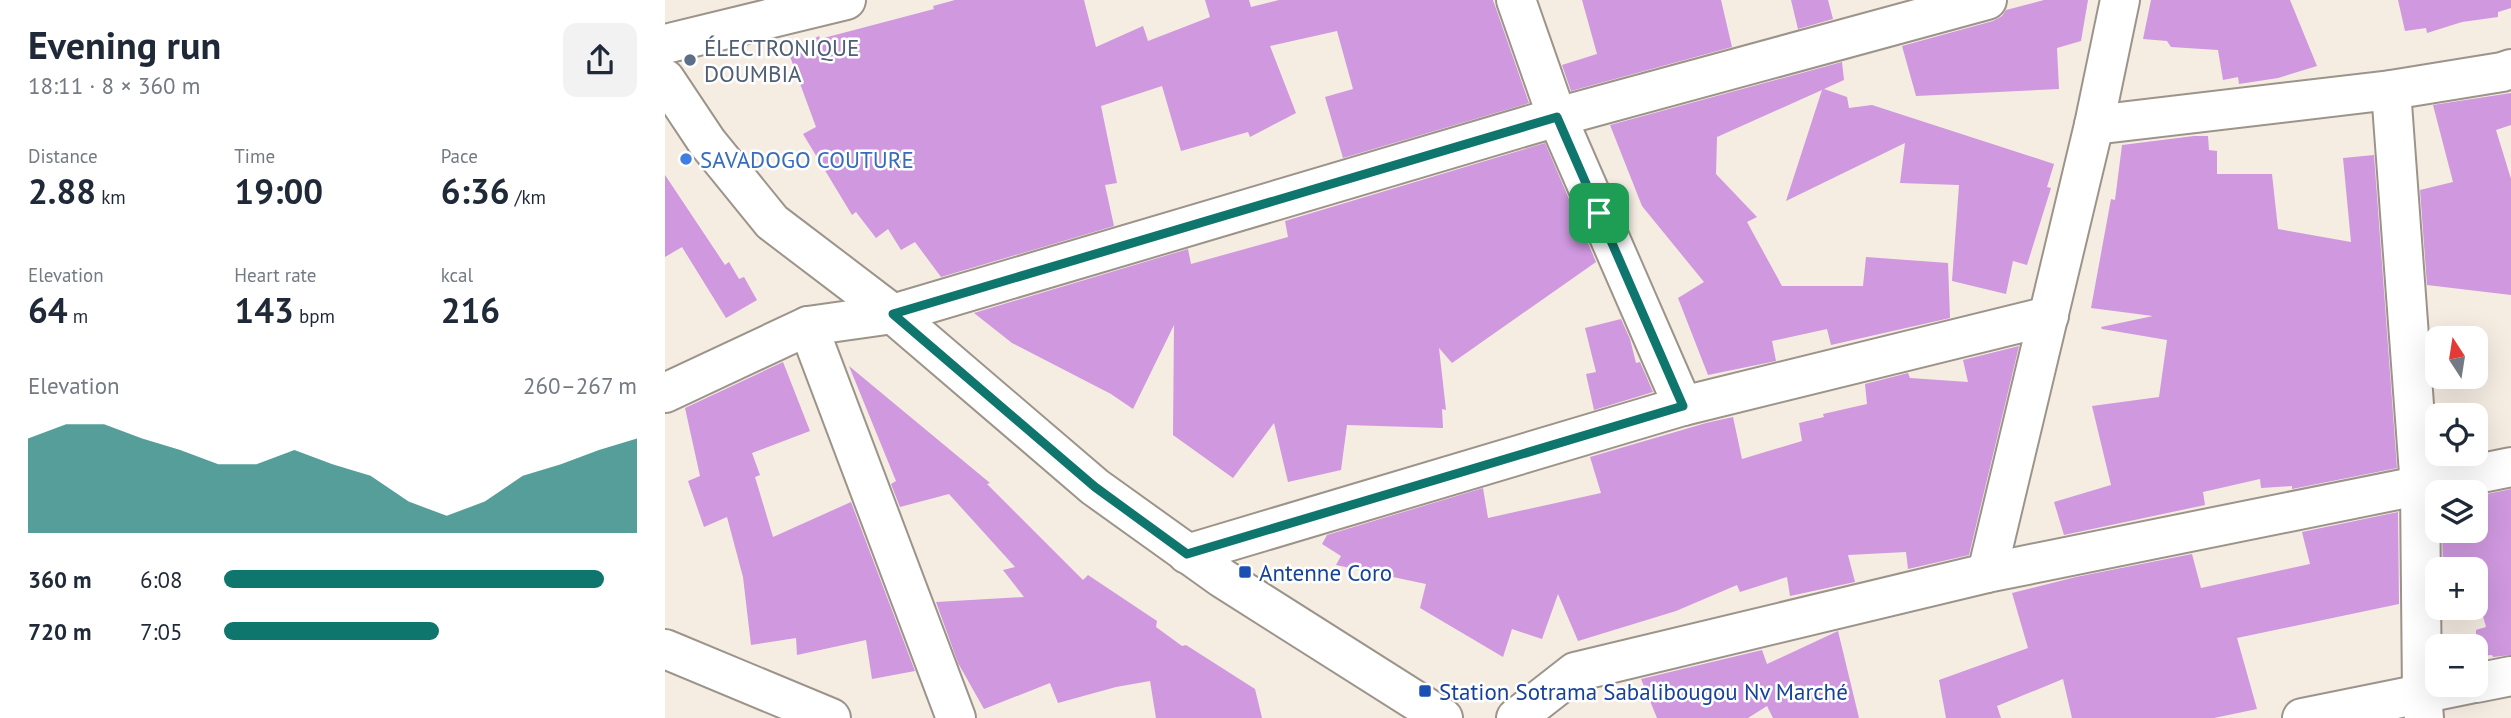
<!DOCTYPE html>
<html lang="en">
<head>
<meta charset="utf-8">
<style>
  body { margin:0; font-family:"PT Sans",sans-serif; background:#f2f2f3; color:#1f2937; height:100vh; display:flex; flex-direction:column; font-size:26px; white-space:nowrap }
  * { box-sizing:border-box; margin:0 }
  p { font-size:23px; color:#747a83 }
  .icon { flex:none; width:38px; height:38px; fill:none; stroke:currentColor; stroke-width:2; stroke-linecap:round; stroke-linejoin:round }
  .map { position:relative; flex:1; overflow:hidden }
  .side { display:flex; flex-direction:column; background:#fff; width:665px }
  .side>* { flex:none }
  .needle { width:46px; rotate:348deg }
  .controls { position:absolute; left:1760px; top:326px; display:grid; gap:14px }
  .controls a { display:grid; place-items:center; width:63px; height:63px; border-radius:14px; background:#fff; box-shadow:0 7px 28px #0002; font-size:35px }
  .pin { position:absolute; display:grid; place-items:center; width:60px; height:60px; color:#fff; margin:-30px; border-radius:14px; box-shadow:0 4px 10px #0006 }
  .round { display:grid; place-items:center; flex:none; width:74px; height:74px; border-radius:14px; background:#f2f2f3 }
  .headline { display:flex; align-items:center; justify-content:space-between; height:119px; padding:0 28px }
  h1 { font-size:38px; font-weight:600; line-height:52px }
  .stats { display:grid; grid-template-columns:repeat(3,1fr); gap:10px; height:119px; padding:7px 28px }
  .stats div { display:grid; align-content:center }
  .stats b { font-size:35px; font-weight:600 }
  .stats small { font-size:19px; font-weight:400 }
  .stats p { font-size:19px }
  .chart { height:196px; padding:14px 28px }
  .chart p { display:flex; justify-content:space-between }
  .chart svg { width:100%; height:126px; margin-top:7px; fill:#0f766e; opacity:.7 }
  ul { padding:0 28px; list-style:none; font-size:23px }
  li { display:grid; grid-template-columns:112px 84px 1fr; align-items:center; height:52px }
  li i { height:18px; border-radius:9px; background:#0f766e }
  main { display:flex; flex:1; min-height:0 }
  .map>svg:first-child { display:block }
</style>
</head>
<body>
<main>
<section class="side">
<div class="headline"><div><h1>Evening run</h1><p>18:11 · 8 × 360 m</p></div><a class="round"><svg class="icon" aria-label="share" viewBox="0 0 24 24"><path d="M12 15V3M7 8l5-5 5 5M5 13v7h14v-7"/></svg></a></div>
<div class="stats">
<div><p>Distance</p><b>2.88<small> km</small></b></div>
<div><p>Time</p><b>19:00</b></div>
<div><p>Pace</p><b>6:36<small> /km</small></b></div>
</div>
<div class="stats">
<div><p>Elevation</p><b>64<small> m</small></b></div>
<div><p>Heart rate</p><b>143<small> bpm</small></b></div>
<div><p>kcal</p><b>216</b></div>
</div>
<div class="chart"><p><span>Elevation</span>260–267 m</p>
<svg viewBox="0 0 160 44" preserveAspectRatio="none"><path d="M0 44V11L10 6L20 6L30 11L40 15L50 20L60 20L70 15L80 20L90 24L100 33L110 38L120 33L130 24L140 20L150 15L160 11V44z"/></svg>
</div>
<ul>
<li><b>360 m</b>6:08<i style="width:92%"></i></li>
<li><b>720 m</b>7:05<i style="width:52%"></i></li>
</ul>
</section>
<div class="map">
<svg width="1846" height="718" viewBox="0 0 1846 718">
  <rect width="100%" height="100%" fill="#f5ece2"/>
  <!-- building -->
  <g fill="#cf98df">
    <polygon points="290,0 419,0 431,47 478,26 483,41 545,17 540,0 584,0 586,7 614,0 828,0 864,103 678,158 660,97 688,89 672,31 605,46 631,113 585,137 583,132 516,151 497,86 436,106 452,183 440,185 449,226 276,277 250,242 236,250 223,229 211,238 191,212 187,215 138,134 151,127 123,51 154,36 155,39 269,9 268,6"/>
    <polygon points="917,0 1056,0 1067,47 906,91 897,65 932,54"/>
    <polygon points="1126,0 1163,0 1168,19 1133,29"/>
    <polygon points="1379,0 1423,0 1416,41 1392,48 1394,89 1251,96 1237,46 1328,21 1337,16 1341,10"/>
    <polygon points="1486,0 1625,0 1652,66 1613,78 1574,84 1573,77 1558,80 1553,50 1506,47 1502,41 1478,39"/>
    <polygon points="1733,0 1846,0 1846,8 1833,12 1833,17 1797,22 1762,33 1761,28 1740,31"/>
    <polygon points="1177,62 1179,80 1159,89 1182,97 1184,108 1207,105 1389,164 1382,187 1386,188 1362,265 1348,261 1341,294 1287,281 1294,185 1235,183 1240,143 1121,201 1157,90 1052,137 1051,174 1092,217 1082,222 1117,286 1198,286 1201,257 1283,263 1285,318 1166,345 1162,329 1107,341 1111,361 1043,375 1013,298 1039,282 977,206 945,125"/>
    <polygon points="1846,93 1846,125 1831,130 1846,179 1846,295 1762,285 1755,190 1788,182 1768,105"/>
    <polygon points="1529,136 1543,136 1544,150 1552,151 1552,174 1607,174 1613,229 1686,242 1678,158 1709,155 1732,468 1627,489 1627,486 1596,488 1595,479 1538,492 1540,505 1399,535 1389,502 1446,485 1427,406 1494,397 1502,340 1437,329 1436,327 1488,316 1426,308 1446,199 1450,200 1457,145"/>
    <polygon points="880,143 931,262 787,363 774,348 781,410 777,409 778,428 682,425 676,470 623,482 609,423 568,478 508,435 509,325 468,409 446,394 347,343 309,313 523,249 526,264 623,237 620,221"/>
    <polygon points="0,175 60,265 64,262 74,279 79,277 92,300 61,318 17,247 0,257"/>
    <polygon points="956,319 965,339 971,363 975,362 988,392 929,410 921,374 931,372 920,328"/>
    <polygon points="1354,346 1304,555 1243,569 1241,552 1183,555 1190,582 1125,596 1122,577 1075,592 1072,585 1011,611 913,641 893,594 877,639 847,629 838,657 755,608 761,584 671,565 676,556 657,544 662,535 818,488 823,518 936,493 925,457 1041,423 1068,417 1077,459 1137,441 1134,423 1159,417 1158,414 1202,404 1200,384 1243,373 1245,378 1303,382 1298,360"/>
    <polygon points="118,362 145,431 87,453 95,475 90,477 108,537 186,502 250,671 207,679 201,640 132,655 131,638 86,645 78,577 62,517 39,527 23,481 35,476 20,408"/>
    <polygon points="184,366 325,483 322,484 418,580 423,575 492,621 491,627 517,646 521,645 590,689 597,718 491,718 485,681 451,687 393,703 385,683 319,709 293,663 271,602 359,597 338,570 350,567 284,494 235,507 226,484 231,481"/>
    <polygon points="1846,489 1846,655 1828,657 1827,655 1811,656 1811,630 1821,627 1811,590 1811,569 1778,569 1777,530 1819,530 1812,496"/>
    <polygon points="1733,512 1734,604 1572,638 1592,709 1549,718 1407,718 1398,679 1332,706 1336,718 1281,718 1274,680 1363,648 1347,593 1411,577 1527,554 1536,588 1645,564 1637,532"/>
    <polygon points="1173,631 1194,718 1108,718 1102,706 1083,718 992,718 976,679 1097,650 1102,664"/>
  </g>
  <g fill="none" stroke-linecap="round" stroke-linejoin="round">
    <defs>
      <g id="street">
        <polyline points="851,0 892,117 1018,406"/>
        <polyline points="0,44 181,0"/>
        <polyline points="1726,90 1755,487 1757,694 1759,718"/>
        <polyline points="1429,125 1726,90 1837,72 1846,69"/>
        <polyline points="143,326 291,718"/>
        <polyline points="0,393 143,326 228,314 892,117 1322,0"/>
        <polyline points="522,554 1018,406 1384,316"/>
        <polyline points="1322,573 1846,467"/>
        <polyline points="0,649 166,718"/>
        <polyline points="1811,683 1846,676"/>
        <polyline points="851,718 910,672 1322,573 1429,125 1455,0"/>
        <polyline points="1637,718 1805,684"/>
      </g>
      <polyline id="secondary" points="0,79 42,142 107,222 228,314 430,487 557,578 778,718"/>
    </defs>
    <!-- street casing -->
    <use href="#street" stroke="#9c948a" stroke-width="42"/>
    <!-- secondary casing -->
    <use href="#secondary" stroke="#9c948a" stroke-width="42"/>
    <!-- street -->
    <use href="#street" stroke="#fff" stroke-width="38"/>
    <!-- secondary -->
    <use href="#secondary" stroke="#fff" stroke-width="38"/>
  </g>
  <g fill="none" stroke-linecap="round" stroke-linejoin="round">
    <defs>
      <polygon id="route" points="892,117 1018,406 522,554 430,487 228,314"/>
    </defs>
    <!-- route casing -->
    <use href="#route" stroke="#fff" stroke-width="14"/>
    <!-- route -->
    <use href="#route" stroke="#0f766e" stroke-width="9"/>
  </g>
  <!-- markers -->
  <circle fill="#5c6f8a" stroke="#fff" stroke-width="2.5" cx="25" cy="60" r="7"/>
  <circle fill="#3f7fe0" stroke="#fff" stroke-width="2.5" cx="21" cy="159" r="7"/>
  <g fill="#1a4fb4" stroke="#fff" stroke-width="2.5">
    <rect x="573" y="565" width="14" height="14" rx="3.5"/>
    <rect x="753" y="684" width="14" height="14" rx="3.5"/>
  </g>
  <g text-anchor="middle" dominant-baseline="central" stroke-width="5" stroke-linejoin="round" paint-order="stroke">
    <!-- service labels -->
    <g font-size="23" fill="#4e5e75" stroke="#fff" text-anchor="start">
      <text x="39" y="47">ÉLECTRONIQUE<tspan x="39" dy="26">DOUMBIA</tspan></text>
    </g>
    <!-- shop labels -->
    <g font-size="23" fill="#366cbe" stroke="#fff" text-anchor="start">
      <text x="35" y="159">SAVADOGO COUTURE</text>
    </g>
    <!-- transit labels -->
    <g font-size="23" fill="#164399" stroke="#fff" text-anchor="start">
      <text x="594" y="572">Antenne Coro</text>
      <text x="774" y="691">Station Sotrama Sabalibougou Nv Marché</text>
    </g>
  </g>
</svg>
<div class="controls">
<a><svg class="needle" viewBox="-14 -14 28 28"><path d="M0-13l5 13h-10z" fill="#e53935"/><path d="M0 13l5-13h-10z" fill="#747a83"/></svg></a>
<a><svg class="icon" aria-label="locate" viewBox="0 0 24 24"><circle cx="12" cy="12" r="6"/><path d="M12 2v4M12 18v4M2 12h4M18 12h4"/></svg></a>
<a><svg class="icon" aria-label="layers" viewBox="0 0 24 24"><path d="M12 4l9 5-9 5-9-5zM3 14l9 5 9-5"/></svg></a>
<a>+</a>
<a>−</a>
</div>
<div class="pin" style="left:934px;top:213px;background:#1e9e55"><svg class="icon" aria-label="arrive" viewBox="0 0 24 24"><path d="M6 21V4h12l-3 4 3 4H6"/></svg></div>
</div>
</main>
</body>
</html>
